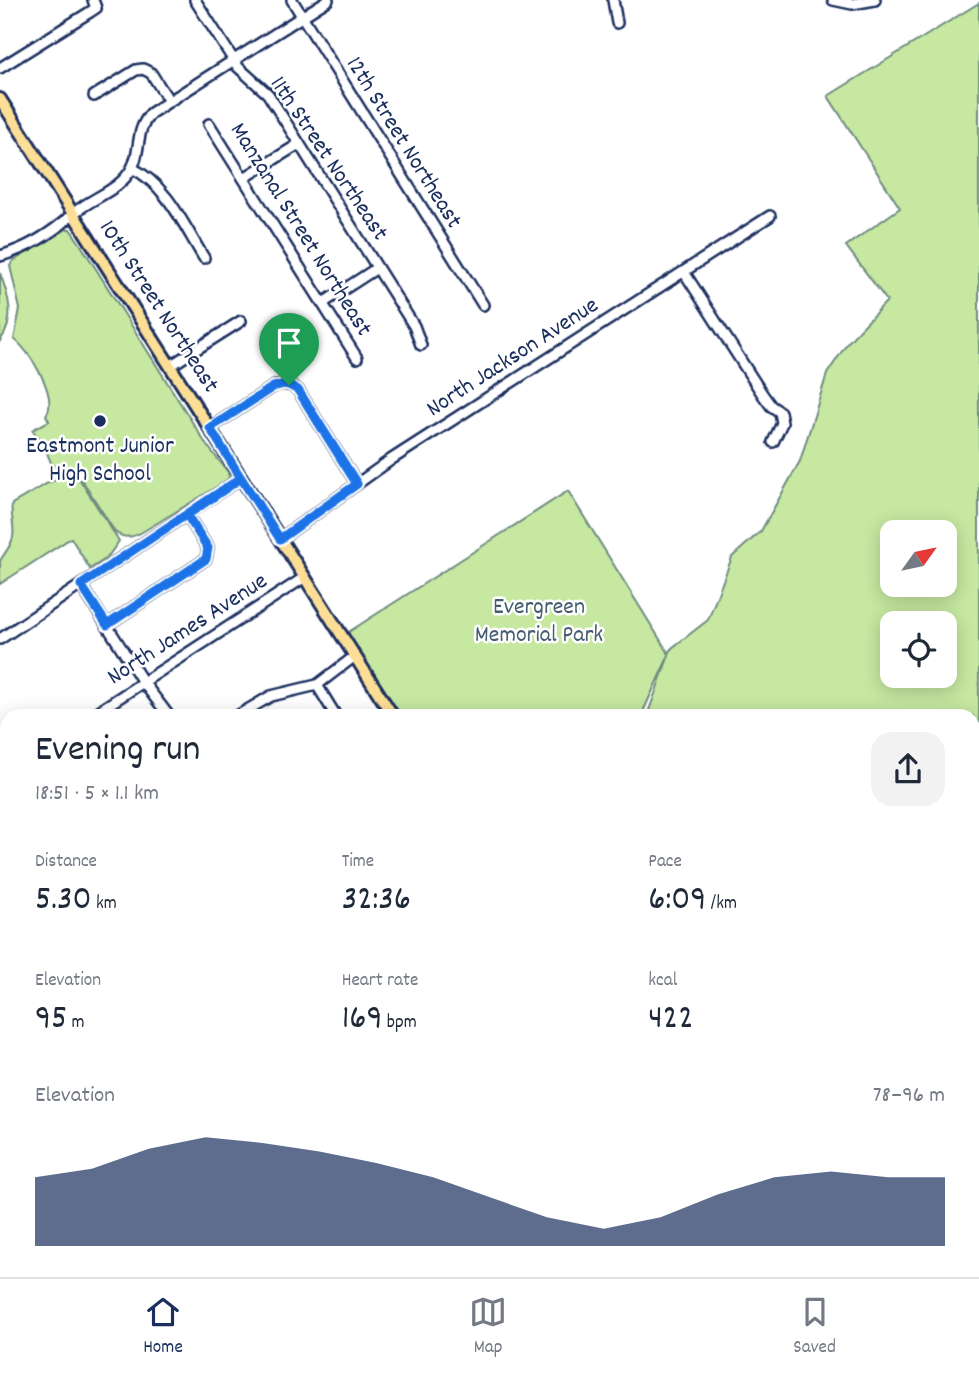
<!DOCTYPE html>
<html lang="en">
<head>
<meta charset="utf-8">
<style>
  body { margin:0; font-family:Dekko,sans-serif; background:#f2f2f3; color:#1f2937; height:100vh; display:flex; flex-direction:column; font-size:26px; white-space:nowrap }
  * { box-sizing:border-box; margin:0 }
  p { font-size:23px; color:#747a83 }
  .icon { flex:none; width:38px; height:38px; fill:none; stroke:currentColor; stroke-width:2; stroke-linecap:round; stroke-linejoin:round }
  .map { position:relative; flex:1; overflow:hidden }
  .drawer { position:absolute; left:0px; top:709px; width:980px; height:569px; display:flex; flex-direction:column; background:#fff; border-radius:21px 21px 0 0; box-shadow:0 4px 18px #0003 }
  .drawer>* { flex:none }
  .needle { width:46px; rotate:57deg }
  .controls { position:absolute; left:880px; top:520px; display:grid; gap:14px }
  .controls a { display:grid; place-items:center; width:77px; height:77px; border-radius:14px; background:#fff; box-shadow:0 4px 18px #0003; font-size:35px }
  .pin { position:absolute; display:grid; place-items:center; width:60px; height:60px; color:#fff; margin:-72px -30px; border-radius:50% 50% 50% 0; rotate:-45deg; box-shadow:0 0 7px #0007 }
  .pin .icon { rotate:45deg }
  .round { display:grid; place-items:center; flex:none; width:74px; height:74px; border-radius:21px; background:#f2f2f3 }
  .summary { display:flex; align-items:center; justify-content:space-between; height:119px; padding:0 35px }
  h1 { font-size:38px; font-weight:600; line-height:52px }
  .figures { display:grid; grid-template-columns:repeat(3,1fr); gap:10px; height:119px; padding:7px 35px }
  .figures div { display:grid; align-content:center }
  .figures b { font-size:35px; font-weight:600 }
  .figures small { font-size:19px; font-weight:400 }
  .figures p { font-size:19px }
  .chart { height:196px; padding:14px 35px }
  .chart p { display:flex; justify-content:space-between }
  .chart svg { width:100%; height:126px; margin-top:7px; fill:#1b2f5e; opacity:.7 }
  .tabs { display:flex; justify-content:space-around; align-items:center; height:98px; border-top:2px solid #e0e1e3; background:#fff; font-size:19px; color:#747a83 }
  .tabs a { display:grid; justify-items:center; gap:4px }
  .tabs .active { color:#1b2f5e }
  .map>svg:first-child { display:block }
</style>
</head>
<body>
<div class="map">
<svg width="979" height="1277" viewBox="0 0 979 1277">
  <rect width="100%" height="100%" fill="#fff"/>
  <filter id="ink" filterUnits="userSpaceOnUse"><feTurbulence type="fractalNoise" baseFrequency=".0143" numOctaves="2"/><feDisplacementMap in="SourceGraphic" scale="14" xChannelSelector="R" yChannelSelector="G"/><feConvolveMatrix kernelMatrix="1 2 1 2 8 2 1 2 1" color-interpolation-filters="sRGB"/></filter>
  <g filter="url(#ink)">
    <!-- green -->
    <g fill="#c6e8a1" stroke="#708c80" stroke-width="2" fill-rule="evenodd">
      <path d="M979 3V826L973 830V716H647L669 655 641 716H400L347 633 568 491 669 654 672 648 708 620 732 557 761 531 800 461 827 374 848 342 887 301 846 246 900 208 828 96ZM892 532H945V584H892ZM892 623H945V676H892Z"/>
      <path d="M67 229H70L79 242 206 444 228 472 229 478 225 482 144 531C134 537 125 540 115 532L82 480 83 474 80 468H58L52 465 42 441 32 430 49 421 46 415C59 397 30 351 14 339L20 309 10 266 13 261Z"/>
      <path d="M0 273C9 297 16 319 0 341Z"/>
      <path d="M70 474 80 480 119 541 107 558 90 569 71 538 0 584C0 577 0 567 0 561 4 553 11 547 13 537 15 525 10 515 12 504L48 483Z"/>
      <polygon points="4,780 7,781 7,861 0,865 0,783"/>
      <polygon points="7,1164 7,1204 0,1208 0,1176"/>
      <polygon points="763,1271 824,1270 824,1271 815,1277 768,1277"/>
    </g>
    <g fill="none" stroke-linecap="round" stroke-linejoin="round">
      <defs>
        <g id="minor">
          <polyline points="195,0 238,67 268,94 414,326 421,345"/>
          <polyline points="292,0 483,305"/>
          <polyline points="613,0 617,23"/>
          <polyline points="833,0 852,4 875,0"/>
          <polyline points="0,68 90,12 96,8 93,0"/>
          <polyline points="94,96 136,70 143,69 151,73 169,101"/>
          <polyline points="209,124 357,358"/>
          <path d="M132 168C167 185 184 226 204 258"/>
          <polyline points="244,178 299,144"/>
          <path d="M0 256C29 248 51 234 73 214 92 197 120 191 132 168 142 149 134 132 151 113L328 0"/>
          <polyline points="684,272 763,395 771,406 780,412 782,423 773,442"/>
          <polyline points="323,303 377,268"/>
          <polyline points="170,366 241,321"/>
          <path d="M210 428 273 387C282 382 290 384 298 390L357 484"/>
          <polyline points="280,539 392,459 770,216"/>
          <polyline points="81,585 143,682 169,716"/>
          <polyline points="107,625 206,559 208,548 187,515"/>
          <polyline points="0,639 241,478"/>
          <polyline points="317,685 336,716"/>
          <polyline points="91,716 305,577"/>
          <polyline points="237,716 271,696 317,685 355,656"/>
          <polyline points="0,753 7,764"/>
          <polyline points="0,775 7,770"/>
          <polyline points="0,906 7,902"/>
          <polyline points="0,992 7,987"/>
          <polyline points="0,1075 7,1070"/>
          <polyline points="0,1214 7,1210"/>
          <polyline points="331,1270 335,1277"/>
          <polyline points="558,1270 562,1277"/>
          <polyline points="636,1270 640,1277"/>
          <polyline points="749,1270 755,1277"/>
          <polyline points="70,1277 80,1270"/>
          <polyline points="693,1277 699,1270"/>
        </g>
        <g id="major">
          <polyline points="0,99 393,716"/>
          <polyline points="284,1277 294,1270"/>
        </g>
      </defs>
      <!-- minor casing -->
      <use href="#minor" stroke="#1b2f5e" stroke-width="14"/>
      <!-- major casing -->
      <use href="#major" stroke="#1b2f5e" stroke-width="16"/>
      <!-- minor -->
      <use href="#minor" stroke="#fff" stroke-width="9"/>
      <!-- major -->
      <use href="#major" stroke="#fdde96" stroke-width="10"/>
    </g>
  </g>
  <g fill="none" stroke-linecap="round" stroke-linejoin="round" filter="url(#ink)">
    <defs>
      <polyline id="route" points="289,385 284,384 273,387 210,428 241,478 187,515 208,548 206,559 107,625 81,585 241,478 280,539 357,484 298,390 289,385"/>
    </defs>
    <!-- route casing -->
    <use href="#route" stroke="#fff" stroke-width="14"/>
    <!-- route -->
    <use href="#route" stroke="#1a73e8" stroke-width="9"/>
  </g>
  <!-- markers -->
  <circle fill="#1b2f5e" stroke="#fff" stroke-width="2.5" cx="100" cy="421" r="7"/>
  <g text-anchor="middle" dominant-baseline="central" stroke-width="5" stroke-linejoin="round" paint-order="stroke">
    <!-- street labels -->
    <g font-size="24" fill="#1b2f5e" stroke="#fff">
      <text transform="translate(403 143) rotate(58)">12th Street Northeast</text>
      <text transform="translate(328 159) rotate(56)">11th Street Northeast</text>
      <text transform="translate(300 230) rotate(58)">Manzanal Street Northeast</text>
      <text transform="translate(158 307) rotate(57)">10th Street Northeast</text>
      <text transform="translate(513 358) rotate(-33)">North Jackson Avenue</text>
      <text transform="translate(188 630) rotate(-33)">North James Avenue</text>
    </g>
    <!-- poi labels -->
    <g font-size="24" fill="#1b2f5e" stroke="#fff">
      <text x="100" y="447">Eastmont Junior<tspan x="100" dy="28">High School</tspan></text>
    </g>
    <!-- park labels -->
    <g font-size="24" fill="#465d6f" stroke="#fff">
      <text x="539" y="608">Evergreen<tspan x="539" dy="28">Memorial Park</tspan></text>
    </g>
  </g>
</svg>
<div class="controls">
<a><svg class="needle" viewBox="-14 -14 28 28"><path d="M0-13l5 13h-10z" fill="#e53935"/><path d="M0 13l5-13h-10z" fill="#747a83"/></svg></a>
<a><svg class="icon" aria-label="locate" viewBox="0 0 24 24"><circle cx="12" cy="12" r="6"/><path d="M12 2v4M12 18v4M2 12h4M18 12h4"/></svg></a>
</div>
<div class="pin" style="left:289px;top:385px;background:#1e9e55"><svg class="icon" aria-label="arrive" viewBox="0 0 24 24"><path d="M6 21V4h12l-3 4 3 4H6"/></svg></div>
<section class="drawer">
<div class="summary"><div><h1>Evening run</h1><p>18:51 · 5 × 1.1 km</p></div><a class="round"><svg class="icon" aria-label="share" viewBox="0 0 24 24"><path d="M12 15V3M7 8l5-5 5 5M5 13v7h14v-7"/></svg></a></div>
<div class="figures">
<div><p>Distance</p><b>5.30<small> km</small></b></div>
<div><p>Time</p><b>32:36</b></div>
<div><p>Pace</p><b>6:09<small> /km</small></b></div>
</div>
<div class="figures">
<div><p>Elevation</p><b>95<small> m</small></b></div>
<div><p>Heart rate</p><b>169<small> bpm</small></b></div>
<div><p>kcal</p><b>422</b></div>
</div>
<div class="chart"><p><span>Elevation</span>78–96 m</p>
<svg viewBox="0 0 160 44" preserveAspectRatio="none"><path d="M0 44V20L10 17L20 10L30 6L40 8L50 11L60 15L70 20L80 27L90 34L100 38L110 34L120 26L130 20L140 18L150 20L160 20V44z"/></svg>
</div>
</section>
</div>
<nav class="tabs">
<a class="active"><svg class="icon" aria-label="home" viewBox="0 0 24 24"><path d="M3 11l9-7 9 7M6 9v11h12V9"/></svg>Home</a>
<a><svg class="icon" aria-label="map" viewBox="0 0 24 24"><path d="M3 6l6-2 6 2 6-2v14l-6 2-6-2-6 2zM9 4v14M15 6v14"/></svg>Map</a>
<a><svg class="icon" aria-label="saved" viewBox="0 0 24 24"><path d="M7 4h10v16l-5-4-5 4z"/></svg>Saved</a>
</nav>
</body>
</html>
